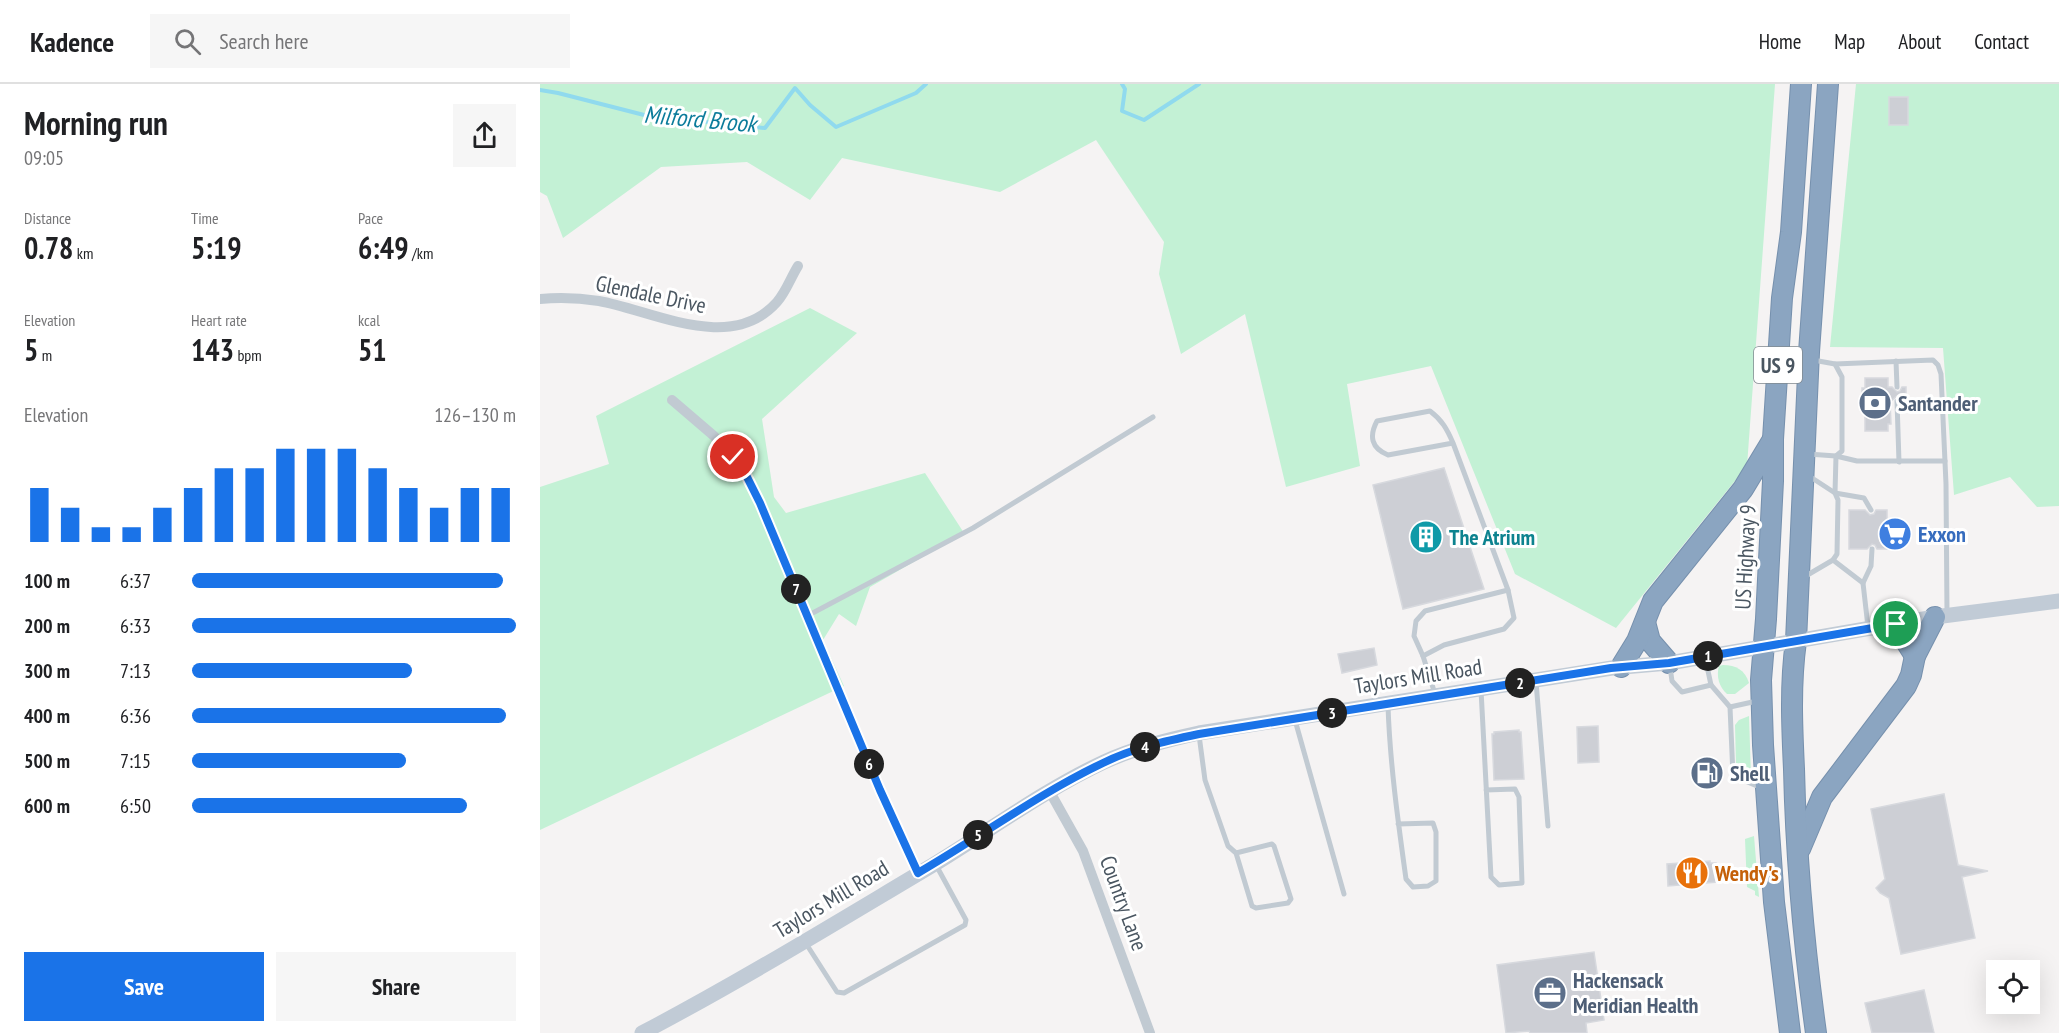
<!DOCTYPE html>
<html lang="en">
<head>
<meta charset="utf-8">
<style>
  body { margin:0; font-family:"PT Sans Narrow",sans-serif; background:#f6f6f6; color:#202124; height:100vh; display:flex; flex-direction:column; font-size:22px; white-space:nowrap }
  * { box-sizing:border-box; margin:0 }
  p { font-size:20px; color:#757577 }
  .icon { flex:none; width:33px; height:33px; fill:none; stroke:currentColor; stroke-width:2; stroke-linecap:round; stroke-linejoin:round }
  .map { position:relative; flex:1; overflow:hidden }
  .sheet { display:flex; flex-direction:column; background:#fff; width:540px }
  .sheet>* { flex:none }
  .tools { position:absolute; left:1446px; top:876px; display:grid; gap:12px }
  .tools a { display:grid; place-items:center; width:54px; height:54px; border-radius:0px; background:#fff; box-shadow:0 6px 24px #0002; font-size:30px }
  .pin { position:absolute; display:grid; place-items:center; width:51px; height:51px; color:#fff; margin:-26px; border:3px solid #fff; border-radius:50%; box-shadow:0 2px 6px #0007 }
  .km { position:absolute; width:30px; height:30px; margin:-15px; border-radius:50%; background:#222; color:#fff; font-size:16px; line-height:30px; text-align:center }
  .round { display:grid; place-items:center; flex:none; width:63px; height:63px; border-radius:0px; background:#f6f6f6 }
  .overview { display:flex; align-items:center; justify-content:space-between; height:102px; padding:0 24px }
  h1 { font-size:33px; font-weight:700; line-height:45px }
  .stats { display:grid; grid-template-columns:repeat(3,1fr); gap:9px; height:102px; padding:6px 24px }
  .stats div { display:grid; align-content:center }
  .stats b { font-size:30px; font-weight:700 }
  .stats small { font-size:16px; font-weight:400 }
  .stats p { font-size:16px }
  .chart { height:168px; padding:12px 24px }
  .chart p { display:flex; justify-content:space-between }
  .chart svg { width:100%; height:108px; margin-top:6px; stroke:#1a73e8; stroke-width:6 }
  .button { display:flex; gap:12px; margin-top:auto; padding:12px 24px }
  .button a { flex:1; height:69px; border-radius:0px; background:#1a73e8; color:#fff; font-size:24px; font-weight:700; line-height:69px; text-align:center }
  .button a+a { background:#f6f6f6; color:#202124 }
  ul { padding:0 24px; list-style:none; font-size:20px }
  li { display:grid; grid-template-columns:96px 72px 1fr; align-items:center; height:45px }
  li i { height:15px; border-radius:8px; background:#1a73e8 }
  header { display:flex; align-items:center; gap:36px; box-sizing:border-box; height:84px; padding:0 30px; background:#fff; border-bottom:2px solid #e0e0e0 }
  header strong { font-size:28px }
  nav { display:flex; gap:33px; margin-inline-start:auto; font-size:21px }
  .search { width:420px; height:54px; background:#f6f6f6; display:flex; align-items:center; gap:15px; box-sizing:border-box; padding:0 21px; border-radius:0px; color:#757577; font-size:22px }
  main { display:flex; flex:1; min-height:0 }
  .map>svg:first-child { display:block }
</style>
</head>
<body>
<header>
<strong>Kadence</strong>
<div class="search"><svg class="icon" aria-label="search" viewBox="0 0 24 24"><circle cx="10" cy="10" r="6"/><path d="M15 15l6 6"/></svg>Search here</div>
<nav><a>Home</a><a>Map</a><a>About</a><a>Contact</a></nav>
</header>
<main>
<section class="sheet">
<div class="overview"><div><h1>Morning run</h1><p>09:05</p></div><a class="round"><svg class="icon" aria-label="share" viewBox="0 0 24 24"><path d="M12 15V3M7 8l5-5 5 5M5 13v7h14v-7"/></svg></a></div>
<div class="stats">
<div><p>Distance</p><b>0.78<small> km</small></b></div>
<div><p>Time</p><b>5:19</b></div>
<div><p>Pace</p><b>6:49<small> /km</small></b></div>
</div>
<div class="stats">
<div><p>Elevation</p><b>5<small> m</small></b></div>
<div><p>Heart rate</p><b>143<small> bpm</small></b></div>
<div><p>kcal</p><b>51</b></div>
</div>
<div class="chart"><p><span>Elevation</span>126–130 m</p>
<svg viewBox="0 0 160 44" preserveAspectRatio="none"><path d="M5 44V22M15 44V30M25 44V38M35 44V38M45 44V30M55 44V22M65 44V14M75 44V14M85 44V6M95 44V6M105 44V6M115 44V14M125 44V22M135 44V30M145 44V22M155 44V22"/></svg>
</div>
<ul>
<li><b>100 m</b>6:37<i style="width:96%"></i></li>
<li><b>200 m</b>6:33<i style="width:100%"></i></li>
<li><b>300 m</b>7:13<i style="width:68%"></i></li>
<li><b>400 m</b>6:36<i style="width:97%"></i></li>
<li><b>500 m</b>7:15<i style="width:66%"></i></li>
<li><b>600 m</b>6:50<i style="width:85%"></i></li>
</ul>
<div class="button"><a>Save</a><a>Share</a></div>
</section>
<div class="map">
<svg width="1519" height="949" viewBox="0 0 1519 949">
  <rect width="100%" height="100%" fill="#f5f3f3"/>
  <!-- green -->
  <g fill="#c3f1d5">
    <polygon points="0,0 1235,0 1207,382 1076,544 975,490 891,282 807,300 820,382 746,403 705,230 641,270 619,190 624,158 556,56 460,108 302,74 270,116 207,78 121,83 23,154 7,112 0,108"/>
    <polygon points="1316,0 1519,0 1519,422 1497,423 1470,393 1414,411 1403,264 1290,263"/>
    <polygon points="270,224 317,249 222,335 234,413 246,429 385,389 424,449 330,503 316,542 299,530 283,556 304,602 0,746 0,403 69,380 56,332"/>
    <path d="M1183 581C1196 581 1205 586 1209 599L1195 610H1187C1179 603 1176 592 1179 582Z"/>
    <polygon points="1209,632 1211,692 1202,688 1196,680 1195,641 1199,636"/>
    <polygon points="1214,752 1219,813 1215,811 1215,807 1207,803 1205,755"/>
  </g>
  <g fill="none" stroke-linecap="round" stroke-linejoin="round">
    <!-- stream -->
    <g stroke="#90daee" stroke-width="4">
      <polyline points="582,0 585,5 582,27 604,36 659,0"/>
      <polyline points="0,6 18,9 108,32 225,44 255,4 270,21 296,43 376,9 386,0"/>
    </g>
  </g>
  <!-- building -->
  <g fill="#cdcfd5" stroke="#d7d9de" stroke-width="1.5">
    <rect x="1349" y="13" width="19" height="28"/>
    <polygon points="1325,294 1348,294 1348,303 1352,303 1357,308 1360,307 1362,303 1366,303 1366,317 1362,317 1357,312 1350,318 1351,340 1348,340 1348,347 1325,347 1325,321 1322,321 1322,304 1325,304"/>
    <polygon points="904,384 944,505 863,525 833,401"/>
    <polygon points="1309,426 1325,426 1330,431 1334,430 1336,426 1347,426 1347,439 1356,439 1356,465 1337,465 1335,461 1332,460 1327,465 1309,465"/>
    <polygon points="834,564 837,581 802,589 798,570"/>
    <polygon points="1058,642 1059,678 1038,679 1037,643"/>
    <polygon points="979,646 979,648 981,648 984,695 954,696 952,650 954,650 954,648"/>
    <polygon points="1404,710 1418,781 1448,787 1422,793 1435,854 1361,870 1349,814 1340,809 1336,804 1345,795 1331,725"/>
    <polygon points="1170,777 1170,779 1176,779 1178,798 1128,802 1127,780"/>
    <polygon points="1054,868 1064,936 1046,939 1047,949 990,949 989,947 966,949 957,881"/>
    <polygon points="1384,906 1394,949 1332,949 1325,919"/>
  </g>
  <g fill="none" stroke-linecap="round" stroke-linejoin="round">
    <defs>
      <g id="highway">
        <polyline points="1105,538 1110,557 1129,579"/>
        <polyline points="1355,540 1375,572"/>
        <polyline points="1081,583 1097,557 1113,517 1203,405 1232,357"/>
        <polyline points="1260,765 1282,713 1366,602 1371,591 1375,572 1395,533"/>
        <polyline points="1250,949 1234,818 1223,661 1221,596 1226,535 1233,397 1233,355 1242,214 1251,148 1261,0"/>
        <path d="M1276 949C1264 862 1256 773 1254 685 1252 643 1250 600 1256 557L1269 268 1288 0"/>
      </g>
    </defs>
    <!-- highway casing -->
    <use href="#highway" stroke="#7690ad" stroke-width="22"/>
    <!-- lane -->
    <g stroke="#c1cad2" stroke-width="5">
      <polyline points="1273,276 1295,280 1393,276 1398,281 1401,290 1406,400 1407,530"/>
      <polyline points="1356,277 1357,303"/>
      <polyline points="1357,317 1359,378"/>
      <polyline points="1268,370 1296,372 1317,377 1405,377"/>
      <polyline points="1269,392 1295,409 1324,414 1331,426"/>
      <polyline points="1293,476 1323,499 1328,543"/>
      <polyline points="1264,493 1293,476 1297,470 1298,416 1295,409 1296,372 1302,367 1302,293 1295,280"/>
      <polyline points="1323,499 1331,482 1332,465"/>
      <polyline points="267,532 433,444 613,333"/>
      <path d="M883 572 904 561 964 545 974 534 968 506 913 359C907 345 902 336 890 327L837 337C829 352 831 364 848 371L913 359"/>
      <polyline points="1165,573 1171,601"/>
      <polyline points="1130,583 1132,597 1142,608 1171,601 1190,623 1193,692 1222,704"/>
      <polyline points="996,598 1008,742"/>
      <polyline points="941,606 951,793 959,801 982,799 979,713 975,705 946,706"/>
      <polyline points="895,610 883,572 874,552 876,537 885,527 968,506"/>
      <path d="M848 622C850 680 858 737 866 795L873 803 888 802 896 797V748L893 739 858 740"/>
      <polyline points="1190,623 1217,617"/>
      <polyline points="755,636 804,810"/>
      <polyline points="659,651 665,696 688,762 696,769 712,822 716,824 748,819 751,815 734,762 732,760 696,769"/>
      <polyline points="265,858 297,908 304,909 425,841 426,836 396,781"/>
    </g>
    <!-- street -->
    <g stroke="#c1cad2" stroke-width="10">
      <path d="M0 215C20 213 40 214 59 217 114 227 191 270 237 218 246 208 251 193 258 182"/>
      <polyline points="132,316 174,352 193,373 205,389 220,419 340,706 378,789"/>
      <polyline points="510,708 543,767 610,949"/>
    </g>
    <!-- secondary -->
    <path stroke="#c1cbd6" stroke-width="15" d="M102 949C201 897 297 838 393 781 449 747 504 706 564 678 594 664 627 656 659 649L1072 584 1129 579 1395 533 1519 517"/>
    <!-- highway -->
    <use href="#highway" stroke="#8ba5c1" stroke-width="20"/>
  </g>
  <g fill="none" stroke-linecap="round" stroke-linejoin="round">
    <defs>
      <path id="route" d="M193 373 205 389 220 419 340 706 378 789C440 753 498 710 563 679 593 664 626 657 659 650L1071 584 1129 579 1356 540"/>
    </defs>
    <!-- route casing -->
    <use href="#route" stroke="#fff" stroke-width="12"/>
    <!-- route -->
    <use href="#route" stroke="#1a73e8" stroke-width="8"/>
  </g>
  <!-- icons -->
  <defs>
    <symbol id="bank-disc" viewBox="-11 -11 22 22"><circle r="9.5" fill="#5c6f8a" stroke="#fff"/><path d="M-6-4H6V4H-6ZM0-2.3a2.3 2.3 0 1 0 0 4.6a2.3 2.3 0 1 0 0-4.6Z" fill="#fff"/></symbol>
    <symbol id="supermarket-disc" viewBox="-11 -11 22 22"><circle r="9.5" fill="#3f7fe0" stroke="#fff"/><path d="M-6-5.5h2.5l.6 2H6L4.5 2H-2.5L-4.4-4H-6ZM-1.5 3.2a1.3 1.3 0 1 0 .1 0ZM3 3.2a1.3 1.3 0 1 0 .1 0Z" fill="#fff"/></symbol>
    <symbol id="building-disc" viewBox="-11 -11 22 22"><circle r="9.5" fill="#0f9aa8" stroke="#fff"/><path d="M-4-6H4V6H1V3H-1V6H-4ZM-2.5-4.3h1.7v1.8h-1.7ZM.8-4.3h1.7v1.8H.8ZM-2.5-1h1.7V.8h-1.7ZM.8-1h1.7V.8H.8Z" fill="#fff"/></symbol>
    <symbol id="fuel-disc" viewBox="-11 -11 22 22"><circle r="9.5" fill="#5c6f8a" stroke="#fff"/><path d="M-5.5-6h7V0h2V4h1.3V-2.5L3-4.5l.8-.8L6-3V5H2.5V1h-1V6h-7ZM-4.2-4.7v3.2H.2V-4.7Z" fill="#fff"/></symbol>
    <symbol id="restaurant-disc" viewBox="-11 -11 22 22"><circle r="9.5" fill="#e8710a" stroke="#fff"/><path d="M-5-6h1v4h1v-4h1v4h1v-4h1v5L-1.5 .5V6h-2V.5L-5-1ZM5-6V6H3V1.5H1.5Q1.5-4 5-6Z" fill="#fff"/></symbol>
    <symbol id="office-disc" viewBox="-11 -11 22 22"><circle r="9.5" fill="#5c6f8a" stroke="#fff"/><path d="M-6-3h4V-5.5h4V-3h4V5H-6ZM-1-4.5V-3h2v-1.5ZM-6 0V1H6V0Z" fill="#fff"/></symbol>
  </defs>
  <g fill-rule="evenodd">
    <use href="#bank-disc" x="1316" y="300" width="38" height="38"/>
    <use href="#supermarket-disc" x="1336" y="431" width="38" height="38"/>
    <use href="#building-disc" x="867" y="434" width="38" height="38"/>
    <use href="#fuel-disc" x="1148" y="670" width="38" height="38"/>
    <use href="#restaurant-disc" x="1133" y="770" width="38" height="38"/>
    <use href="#office-disc" x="991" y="890" width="38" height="38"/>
  </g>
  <g text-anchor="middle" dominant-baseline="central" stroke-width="6" stroke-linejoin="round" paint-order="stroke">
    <!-- shield labels -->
    <rect fill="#fff" stroke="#808990" stroke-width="1.5" x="1214" y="263" width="48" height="36" rx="4.5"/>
    <g font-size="21" font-weight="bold" fill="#4a5661">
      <text x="1238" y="281">US 9</text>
    </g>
    <!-- street labels -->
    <g font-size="22" fill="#4a5661" stroke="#fff">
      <text transform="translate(111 210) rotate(12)">Glendale Drive</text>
      <text transform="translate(1205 473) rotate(-87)">US Highway 9</text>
      <text transform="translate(878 592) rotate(-9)">Taylors Mill Road</text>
      <text transform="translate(291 815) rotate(-31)">Taylors Mill Road</text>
      <text transform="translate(584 819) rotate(70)">Country Lane</text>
    </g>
    <!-- service labels -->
    <g font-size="22" font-weight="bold" fill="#4e5e75" stroke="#fff" text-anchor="start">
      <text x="1358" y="319">Santander</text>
      <text x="1190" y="689">Shell</text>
      <text x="1033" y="896">Hackensack<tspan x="1033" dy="25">Meridian Health</tspan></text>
    </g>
    <!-- shop labels -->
    <g font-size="22" font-weight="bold" fill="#366cbe" stroke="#fff" text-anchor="start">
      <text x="1378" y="450">Exxon</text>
    </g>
    <!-- culture labels -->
    <g font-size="22" font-weight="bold" fill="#0d838f" stroke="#fff" text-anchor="start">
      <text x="909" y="453">The Atrium</text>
    </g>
    <!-- food labels -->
    <g font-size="22" font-weight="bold" fill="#c56008" stroke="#fff" text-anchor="start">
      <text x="1175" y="789">Wendy's</text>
    </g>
    <!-- water labels -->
    <g font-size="24" font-style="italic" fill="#0c7c9b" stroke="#fff">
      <text transform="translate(160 35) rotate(5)">Milford Brook</text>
    </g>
  </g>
</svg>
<div class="tools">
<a><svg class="icon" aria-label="locate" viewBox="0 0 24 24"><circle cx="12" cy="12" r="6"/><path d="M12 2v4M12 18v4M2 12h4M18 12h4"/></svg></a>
</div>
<div class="pin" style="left:1356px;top:540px;background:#1e9e55"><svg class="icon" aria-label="arrive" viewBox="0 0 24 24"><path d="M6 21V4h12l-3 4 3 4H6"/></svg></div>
<div class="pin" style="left:193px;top:373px;background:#d93025"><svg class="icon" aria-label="check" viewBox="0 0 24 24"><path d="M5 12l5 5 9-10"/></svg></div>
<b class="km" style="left:1168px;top:572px">1</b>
<b class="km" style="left:980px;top:599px">2</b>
<b class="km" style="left:792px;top:629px">3</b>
<b class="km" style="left:605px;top:663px">4</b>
<b class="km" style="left:438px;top:751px">5</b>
<b class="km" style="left:329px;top:680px">6</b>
<b class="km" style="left:256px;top:505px">7</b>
</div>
</main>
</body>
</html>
